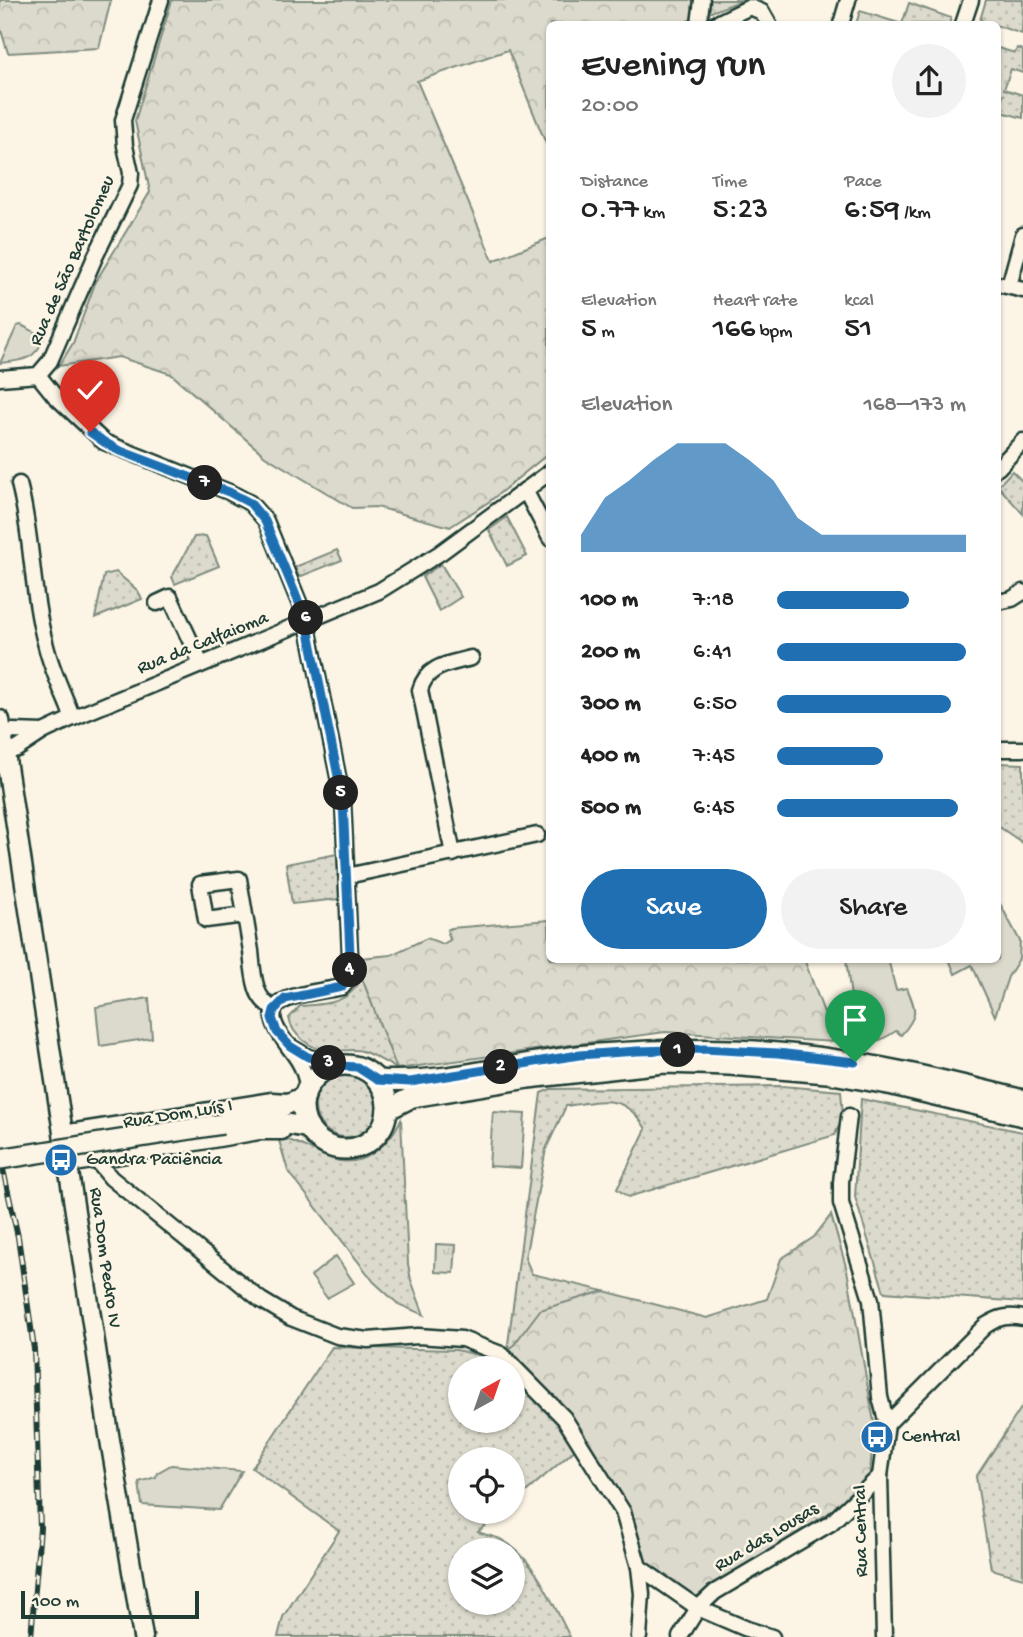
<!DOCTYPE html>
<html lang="en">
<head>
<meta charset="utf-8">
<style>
  body { margin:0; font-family:"Gochi Hand",sans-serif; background:#f2f2f2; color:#222; height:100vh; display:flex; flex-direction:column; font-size:26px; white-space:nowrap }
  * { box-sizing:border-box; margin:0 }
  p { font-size:23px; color:#767676 }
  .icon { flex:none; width:38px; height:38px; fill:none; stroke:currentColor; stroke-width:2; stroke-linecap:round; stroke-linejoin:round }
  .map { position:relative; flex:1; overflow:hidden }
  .panel { position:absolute; left:546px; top:21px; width:455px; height:942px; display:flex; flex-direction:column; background:#fff; border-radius:10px; box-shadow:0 2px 5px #0004 }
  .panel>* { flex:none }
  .needle { width:46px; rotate:40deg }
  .fabs { position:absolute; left:448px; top:1356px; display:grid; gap:14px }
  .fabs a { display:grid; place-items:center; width:77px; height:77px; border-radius:50%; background:#fff; box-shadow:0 2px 5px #0004; font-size:35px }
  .scale { position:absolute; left:21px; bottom:18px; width:178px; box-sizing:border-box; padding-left:7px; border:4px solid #1f3d34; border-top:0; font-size:19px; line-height:24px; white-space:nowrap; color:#1f3d34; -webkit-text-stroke:5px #fcf5e5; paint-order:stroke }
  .pin { position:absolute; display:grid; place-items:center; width:60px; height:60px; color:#fff; margin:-72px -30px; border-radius:50% 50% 50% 0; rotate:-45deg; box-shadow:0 0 7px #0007 }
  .pin .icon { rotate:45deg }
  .km { position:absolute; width:35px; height:35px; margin:-18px; border-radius:50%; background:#222; color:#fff; font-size:19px; line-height:35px; text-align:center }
  .round { display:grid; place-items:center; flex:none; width:74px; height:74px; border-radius:37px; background:#f2f2f2 }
  .head { display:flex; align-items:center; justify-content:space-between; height:119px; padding:0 35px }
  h1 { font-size:38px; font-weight:600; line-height:52px }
  .metrics { display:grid; grid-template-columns:repeat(3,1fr); gap:10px; height:119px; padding:7px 35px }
  .metrics div { display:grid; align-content:center }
  .metrics b { font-size:30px; font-weight:600 }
  .metrics small { font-size:19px; font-weight:400 }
  .metrics p { font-size:19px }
  .chart { height:196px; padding:14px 35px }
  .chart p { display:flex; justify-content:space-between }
  .chart svg { width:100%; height:126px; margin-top:7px; fill:#1f6fb2; opacity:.7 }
  .primary-button { display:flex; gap:14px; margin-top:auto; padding:14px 35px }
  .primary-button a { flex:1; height:80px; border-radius:42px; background:#1f6fb2; color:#fff; font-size:28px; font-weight:600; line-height:80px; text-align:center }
  .primary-button a+a { background:#f2f2f2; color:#222 }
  ul { padding:0 35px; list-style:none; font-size:23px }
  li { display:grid; grid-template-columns:112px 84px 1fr; align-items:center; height:52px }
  li i { height:18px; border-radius:9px; background:#1f6fb2 }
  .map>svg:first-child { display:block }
</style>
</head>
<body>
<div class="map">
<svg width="1023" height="1637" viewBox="0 0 1023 1637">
  <defs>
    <pattern id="grass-dots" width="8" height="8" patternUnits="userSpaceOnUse" patternTransform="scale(1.75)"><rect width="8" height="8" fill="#dcdacc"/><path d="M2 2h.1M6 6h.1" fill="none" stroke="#bcbcb0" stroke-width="1.8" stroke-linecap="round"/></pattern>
    <pattern id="forest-crowns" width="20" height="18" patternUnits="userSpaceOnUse" patternTransform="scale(1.75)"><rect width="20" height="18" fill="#dcdacc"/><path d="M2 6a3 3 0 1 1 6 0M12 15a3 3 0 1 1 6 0" fill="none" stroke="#bcbcb0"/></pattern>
    <pattern id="park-tufts" width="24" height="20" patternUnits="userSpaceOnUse" patternTransform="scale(1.75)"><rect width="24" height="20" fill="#dcdacc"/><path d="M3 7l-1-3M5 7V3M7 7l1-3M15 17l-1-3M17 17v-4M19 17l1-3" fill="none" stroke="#bcbcb0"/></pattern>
  </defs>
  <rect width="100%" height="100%" fill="#fcf5e5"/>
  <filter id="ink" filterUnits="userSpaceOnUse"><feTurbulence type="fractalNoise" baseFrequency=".0143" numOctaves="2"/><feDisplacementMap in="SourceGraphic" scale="14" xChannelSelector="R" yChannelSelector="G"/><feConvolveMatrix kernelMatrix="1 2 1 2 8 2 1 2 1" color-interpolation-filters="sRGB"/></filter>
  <g filter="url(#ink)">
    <!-- grass -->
    <g fill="url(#grass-dots)" stroke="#7e8c80" stroke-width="2" fill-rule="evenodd">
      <polygon points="986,0 1023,0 1022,34 980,20"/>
      <polygon points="909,3 951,18 949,24 856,24 860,11 902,24"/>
      <polygon points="998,48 1015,53 1017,48 1023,50 1023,73 1011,69 1004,89 1023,95 1023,118 998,111 1003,95 998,93"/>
      <polygon points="1012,471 1023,482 1023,514 998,486"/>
      <polygon points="507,517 527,556 507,566 489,530"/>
      <polygon points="206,536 219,566 175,584 172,577 194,537"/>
      <polygon points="337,550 342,560 299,577 295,567"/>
      <polygon points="441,564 461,597 439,611 422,577"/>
      <polygon points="116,572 138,591 142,599 95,618 104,575"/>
      <polygon points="998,763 1023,764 1023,843 998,826"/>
      <polygon points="337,854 339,899 292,904 286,864"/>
      <path d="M362 978 397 1069C386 1063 374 1055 362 1051 352 1048 340 1052 329 1051 311 1049 292 1036 289 1018L300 1006C327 1004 348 1004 362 978Z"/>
      <circle cx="346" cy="1106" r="31"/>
      <path d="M782 1086 841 1091 843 1115 835 1135 628 1197 617 1189 646 1129C624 1092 601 1101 566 1106L546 1149 525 1258 532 1274 604 1291 541 1310 510 1350 508 1344 541 1093 551 1089Z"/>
      <polygon points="861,1099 1023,1132 1023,1302 884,1292 855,1197"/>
      <path d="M401 1120 408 1264 411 1280 424 1315 398 1304 374 1282 288 1171 278 1137C297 1141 310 1150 327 1157 361 1172 387 1147 401 1120Z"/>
      <path d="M332 1347 456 1350 496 1359 508 1368H460V1421H513V1373L554 1414 577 1448 513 1503V1460H460V1512H502L478 1532C485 1535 493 1536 500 1539 536 1558 552 1603 570 1637H278L283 1617 339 1531 252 1468ZM460 1550H513V1603H460Z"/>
      <polygon points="1023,1405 1023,1578 991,1569 976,1477"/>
    </g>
    <!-- forest -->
    <g fill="url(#forest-crowns)" stroke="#7e8c80" stroke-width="2">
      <polygon points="0,0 111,0 99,48 8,53 0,27"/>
      <polygon points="172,0 743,0 687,21 686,24 550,24 549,151 508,50 417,81 493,261 549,238 549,453 490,501 450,527 377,507 352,508 265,456 171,374 119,357 59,366 73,343 96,281 150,192 135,121"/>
      <polygon points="549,920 550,959 804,959 835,1042 665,1032 397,1069 362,978 360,958 391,955 427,938 443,944 450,940 447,930 451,928"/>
      <polygon points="831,1215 847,1270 874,1422 870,1474 829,1513 694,1598 643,1560 565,1410 510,1350 540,1310 604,1291 707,1318 767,1299 781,1259 814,1237"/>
    </g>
    <!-- park -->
    <polygon fill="url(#park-tufts)" stroke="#7e8c80" stroke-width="2" points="436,1244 456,1245 454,1273 435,1272"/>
    <!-- garden -->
    <g fill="#dcdacc" stroke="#7e8c80" stroke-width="2">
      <path d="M21 325 44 337C37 360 21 361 0 363L17 326Z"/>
      <polygon points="998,900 1020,941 1019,959 1008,977 995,1016 972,965 955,974 949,959 998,959"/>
      <path d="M846 959H888L896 990 907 988C917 1011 918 1016 901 1035L896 1031C876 1044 867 1047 843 1039L832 1005 851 997Z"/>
      <polygon points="149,998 152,1038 100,1046 96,1007"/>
      <polygon points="493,1112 525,1114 521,1168 489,1166"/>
      <polygon points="336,1256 354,1283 327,1298 311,1276"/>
      <polygon points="171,1465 242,1471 219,1510 142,1505 139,1482 156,1477 157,1473"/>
    </g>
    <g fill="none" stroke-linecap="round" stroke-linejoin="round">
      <defs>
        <g id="minor">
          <polyline points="699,24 702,0"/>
          <polyline points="715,24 750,7 762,12 769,24"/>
          <polyline points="841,24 848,0"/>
          <polyline points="963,24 971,0"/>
          <polyline points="998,284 1023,290"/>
          <polyline points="1009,286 1023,235"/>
          <path d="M38 375 55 396 104 442 229 492 250 503 266 521 307 622 343 801 351 976 342 987C325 991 304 992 288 999 253 1012 290 1045 299 1062 304 1070 306 1079 308 1088"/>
          <polyline points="0,378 38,375 50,361 95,257 130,185 131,173 125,146 123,120 161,0"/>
          <polyline points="998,468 1023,441"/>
          <path d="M19 484C33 537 31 593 46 646 52 671 64 695 73 718"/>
          <polyline points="525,490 550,538"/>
          <polyline points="998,602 1012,599 1023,592"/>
          <polyline points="157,603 170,597 201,664"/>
          <polyline points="3,734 13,731 43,732"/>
          <polyline points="998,749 1023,749"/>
          <polyline points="7,752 17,749 43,732 73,718 379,591 440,553 550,472"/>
          <path d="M453 854 420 690C427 665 449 664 471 658"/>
          <polyline points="347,876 537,835"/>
          <path d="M245 915 206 920 200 884 239 879C243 903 247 927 251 951 252 963 253 977 257 989 260 999 267 1004 274 1010"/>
          <polyline points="291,1047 308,1057 340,1065"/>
          <polyline points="849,1116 841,1182 841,1203 871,1300 880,1397 887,1424 880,1476 884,1637"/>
          <polyline points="63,1133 272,1100 288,1101"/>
          <polyline points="96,1160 111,1178 261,1300 291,1318 337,1336 368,1340 418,1336 462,1339 501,1354 564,1418 623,1512 639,1567 642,1594 639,1637"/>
          <polyline points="69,1165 259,1132 282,1132"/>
          <path d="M887 1424 985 1326C999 1317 1007 1315 1023 1318"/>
          <polyline points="639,1567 698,1608 747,1629 772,1637"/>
          <polyline points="680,1637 698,1608 715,1592 831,1523 880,1476"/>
        </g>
        <polyline id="tertiary" points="0,720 109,1434 143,1637"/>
        <g id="secondary">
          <circle cx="345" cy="1107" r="42"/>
          <path d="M377 1080C448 1085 526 1059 598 1054 658 1050 718 1047 778 1053 861 1060 942 1080 1023 1100"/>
          <polyline points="387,1110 412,1097 528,1078 664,1063 729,1065 827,1073 893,1085 1023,1116"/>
          <polyline points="253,1122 282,1123 309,1128"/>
          <path d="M222 1124C251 1120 278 1109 305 1096"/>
        </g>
      </defs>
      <!-- minor casing -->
      <use href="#minor" stroke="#1f3d34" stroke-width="19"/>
      <!-- tertiary casing -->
      <use href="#tertiary" stroke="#1f3d34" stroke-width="23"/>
      <!-- secondary casing -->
      <use href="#secondary" stroke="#1f3d34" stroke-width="24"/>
      <!-- minor -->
      <use href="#minor" stroke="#fcf5e5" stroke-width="14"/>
      <!-- tertiary -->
      <use href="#tertiary" stroke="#fcf5e5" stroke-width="18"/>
      <!-- secondary -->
      <use href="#secondary" stroke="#fcf5e5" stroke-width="19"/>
      <defs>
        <polyline id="rail" points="0,1156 18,1237 34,1349 40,1528 31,1637"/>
      </defs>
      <!-- rail casing -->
      <use href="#rail" stroke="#1f3d34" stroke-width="6"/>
      <!-- rail -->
      <use href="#rail" stroke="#fcf5e5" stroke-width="3.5" stroke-dasharray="10" stroke-linecap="butt"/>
      <defs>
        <polyline id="secondary-bridge" points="0,1159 222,1124"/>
      </defs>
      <!-- secondary-bridge casing -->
      <use href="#secondary-bridge" stroke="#1f3d34" stroke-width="24" stroke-linecap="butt"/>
      <!-- secondary-bridge -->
      <use href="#secondary-bridge" stroke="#fcf5e5" stroke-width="19"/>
    </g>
  </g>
  <g fill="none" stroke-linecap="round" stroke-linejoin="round" filter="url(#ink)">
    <defs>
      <polyline id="route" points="90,432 104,442 118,450 229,492 250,503 265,521 307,622 343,801 351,976 342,987 285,999 274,1010 272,1018 277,1032 290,1046 308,1057 340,1066 357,1067 377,1080 410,1082 579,1055 637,1051 704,1049 778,1053 855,1062"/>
    </defs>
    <!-- route casing -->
    <use href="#route" stroke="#fff" stroke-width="14"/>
    <!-- route -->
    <use href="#route" stroke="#1f6fb2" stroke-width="9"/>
  </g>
  <!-- icons -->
  <defs>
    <symbol id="bus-disc" viewBox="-11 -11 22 22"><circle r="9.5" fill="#1f6fb2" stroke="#fcf5e5"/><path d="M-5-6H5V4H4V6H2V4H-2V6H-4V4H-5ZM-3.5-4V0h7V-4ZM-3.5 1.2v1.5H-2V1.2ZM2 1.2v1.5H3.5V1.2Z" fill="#fff"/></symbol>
  </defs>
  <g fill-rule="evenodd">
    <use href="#bus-disc" x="42" y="1141" width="38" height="38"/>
    <use href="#bus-disc" x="858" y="1418" width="38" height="38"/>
  </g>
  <g text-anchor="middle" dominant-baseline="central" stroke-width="5" stroke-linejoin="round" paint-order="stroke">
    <!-- street labels -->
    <g font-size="19" fill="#1f3d34" stroke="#fcf5e5">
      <text transform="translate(73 261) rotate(-66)">Rua de São Bartolomeu</text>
      <text transform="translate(203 644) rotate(-22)">Rua da Calfaioma</text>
      <text transform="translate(178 1115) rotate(-9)">Rua Dom Luís I</text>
      <text transform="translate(104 1258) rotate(82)">Rua Dom Pedro IV</text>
      <text transform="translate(862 1531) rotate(-91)">Rua Central</text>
      <text transform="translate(767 1538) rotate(-31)">Rua das Lousas</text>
    </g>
    <!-- poi labels -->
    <g font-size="19" fill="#1f3d34" stroke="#fcf5e5" text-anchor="start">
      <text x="86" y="1160">Gandra Paciência</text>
      <text x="902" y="1437">Central</text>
    </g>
  </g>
</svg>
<div class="fabs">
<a><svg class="needle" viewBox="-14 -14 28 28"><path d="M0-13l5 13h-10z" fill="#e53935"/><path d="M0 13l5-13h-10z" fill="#767676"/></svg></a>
<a><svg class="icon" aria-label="locate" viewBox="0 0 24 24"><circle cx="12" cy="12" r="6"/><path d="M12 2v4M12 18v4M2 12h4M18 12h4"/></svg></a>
<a><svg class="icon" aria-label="layers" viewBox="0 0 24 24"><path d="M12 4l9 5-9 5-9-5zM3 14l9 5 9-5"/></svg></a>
</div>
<div class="scale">100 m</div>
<div class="pin" style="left:855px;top:1062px;background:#1e9e55"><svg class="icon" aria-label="arrive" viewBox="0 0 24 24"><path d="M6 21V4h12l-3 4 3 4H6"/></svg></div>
<div class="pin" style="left:90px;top:432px;background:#d93025"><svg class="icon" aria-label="check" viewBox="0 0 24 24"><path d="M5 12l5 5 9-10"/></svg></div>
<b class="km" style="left:678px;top:1050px">1</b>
<b class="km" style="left:501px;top:1067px">2</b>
<b class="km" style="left:329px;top:1063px">3</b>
<b class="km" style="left:350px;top:970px">4</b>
<b class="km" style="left:341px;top:793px">5</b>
<b class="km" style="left:306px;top:618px">6</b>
<b class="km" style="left:205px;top:483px">7</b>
<section class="panel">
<div class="head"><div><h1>Evening run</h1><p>20:00</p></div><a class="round"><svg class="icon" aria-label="share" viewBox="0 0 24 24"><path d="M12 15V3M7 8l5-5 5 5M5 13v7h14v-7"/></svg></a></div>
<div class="metrics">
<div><p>Distance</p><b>0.77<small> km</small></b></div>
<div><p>Time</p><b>5:23</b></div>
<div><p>Pace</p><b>6:59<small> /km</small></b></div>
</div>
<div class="metrics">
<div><p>Elevation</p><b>5<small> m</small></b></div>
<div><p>Heart rate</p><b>166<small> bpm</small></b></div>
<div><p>kcal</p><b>51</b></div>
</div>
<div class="chart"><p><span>Elevation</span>168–173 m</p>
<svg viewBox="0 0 160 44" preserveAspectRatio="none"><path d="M0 44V38L10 25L20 19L30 12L40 6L50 6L60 6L70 12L80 19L90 32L100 38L110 38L120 38L130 38L140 38L150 38L160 38V44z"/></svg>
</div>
<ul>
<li><b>100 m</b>7:18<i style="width:70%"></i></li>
<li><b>200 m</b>6:41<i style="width:100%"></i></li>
<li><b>300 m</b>6:50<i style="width:92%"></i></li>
<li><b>400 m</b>7:45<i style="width:56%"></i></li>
<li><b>500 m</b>6:45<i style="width:96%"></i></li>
</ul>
<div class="primary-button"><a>Save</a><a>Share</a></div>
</section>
</div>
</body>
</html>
